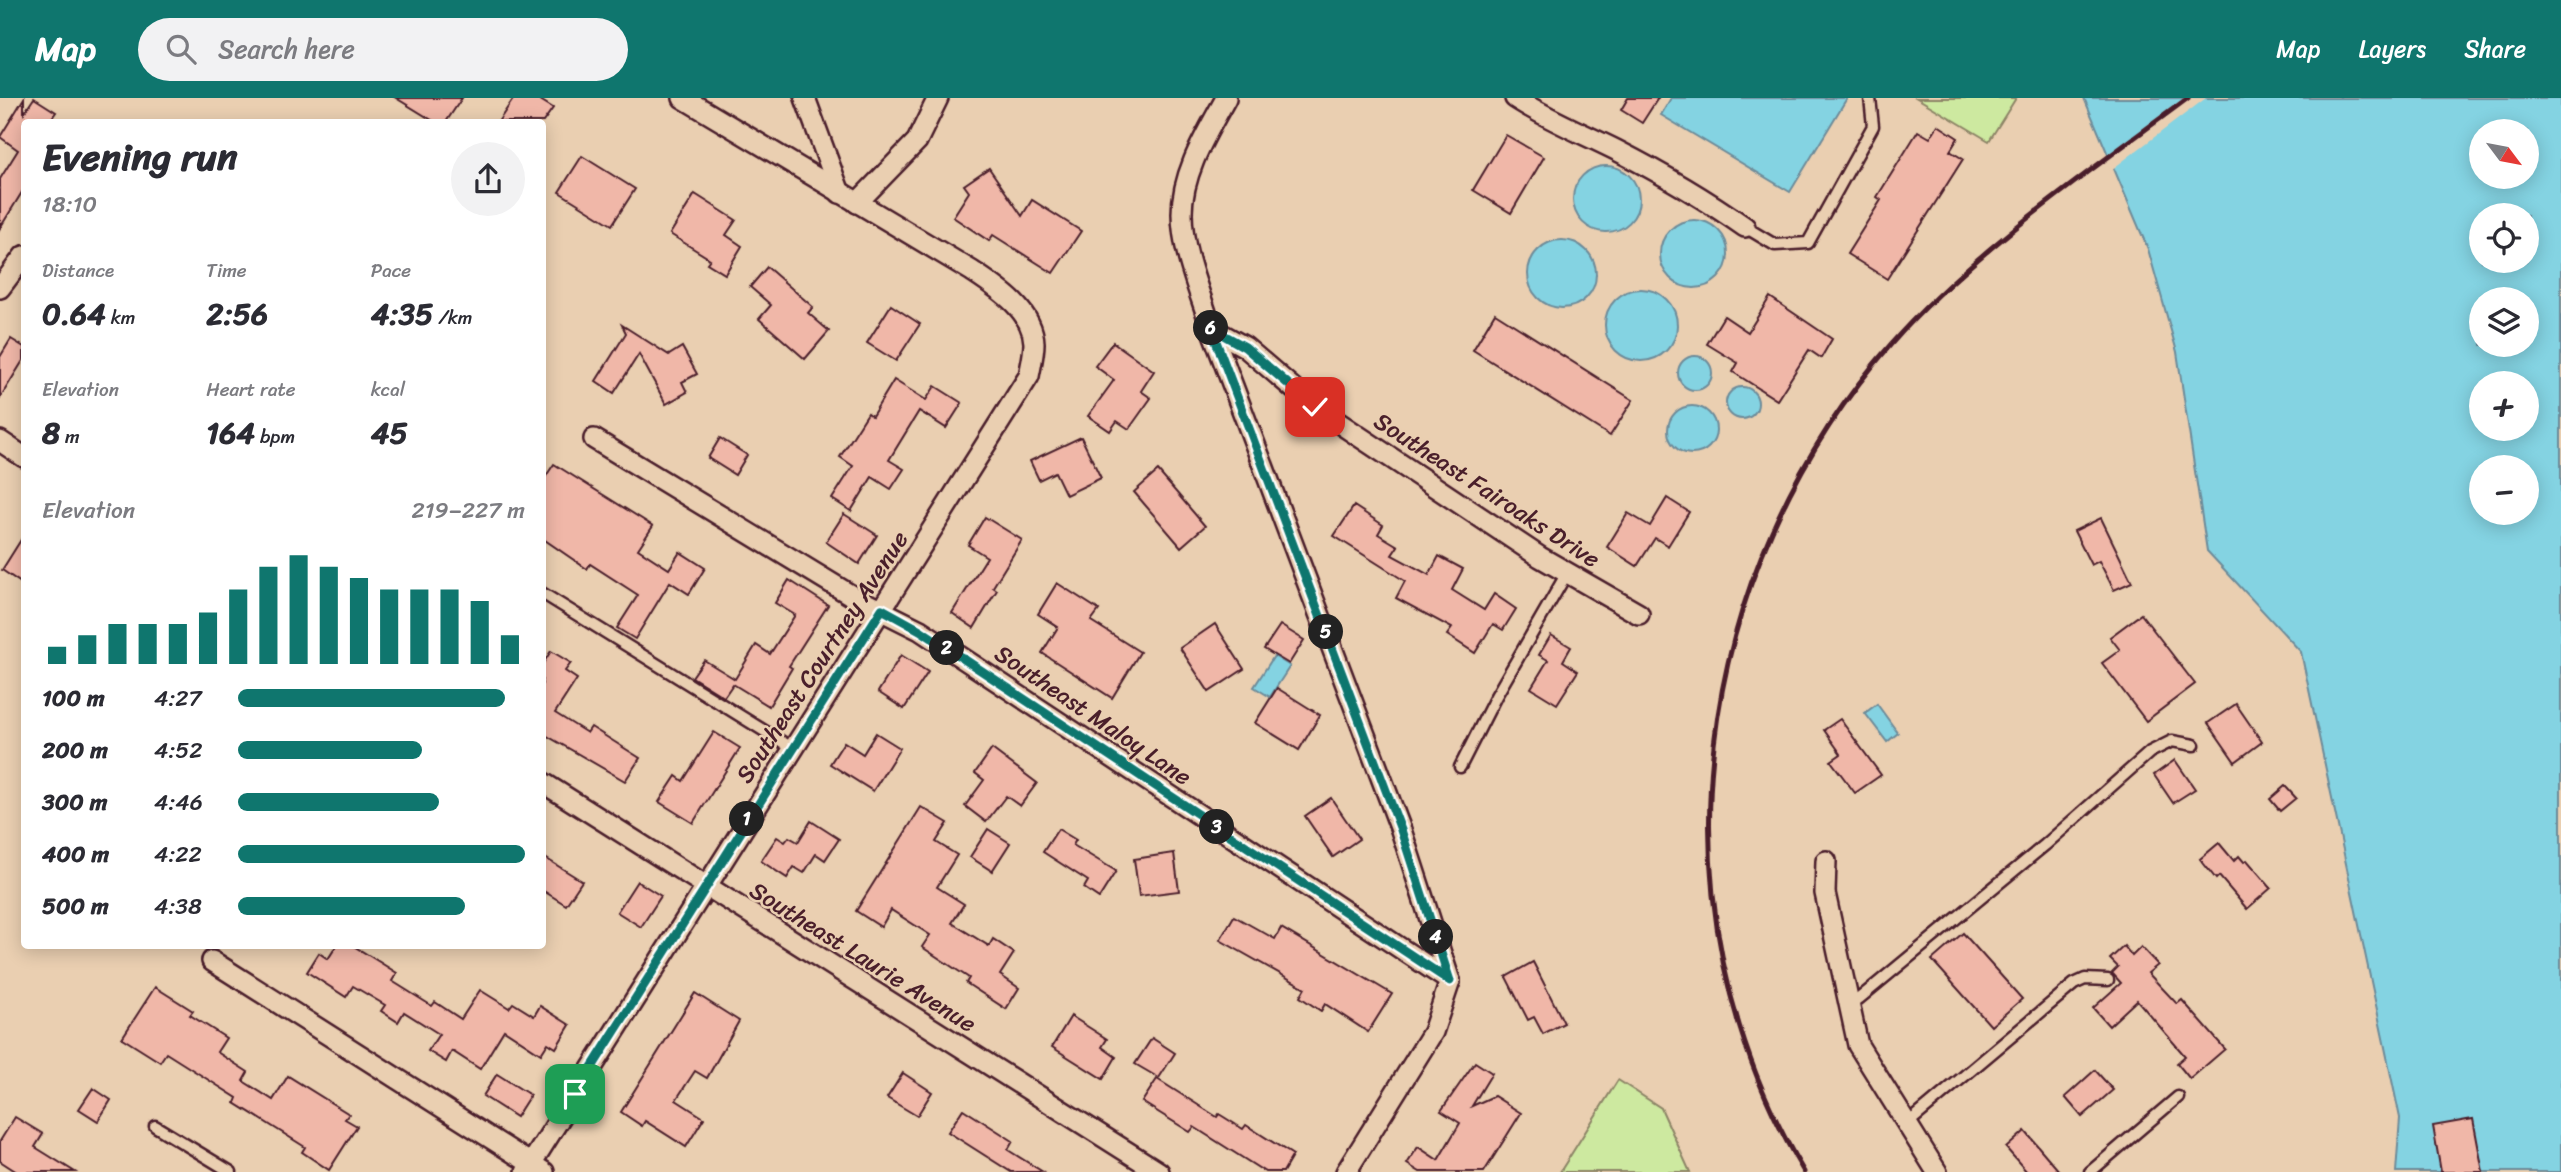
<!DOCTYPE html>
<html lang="en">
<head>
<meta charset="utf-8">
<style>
  body { margin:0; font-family:Sriracha,sans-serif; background:#f2f2f3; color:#2b2b33; height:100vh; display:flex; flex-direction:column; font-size:26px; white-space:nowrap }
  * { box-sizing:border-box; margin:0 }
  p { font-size:23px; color:#7c7c81 }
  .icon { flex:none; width:38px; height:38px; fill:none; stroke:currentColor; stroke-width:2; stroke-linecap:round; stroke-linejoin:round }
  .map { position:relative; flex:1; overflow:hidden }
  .details { position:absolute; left:21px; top:21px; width:525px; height:830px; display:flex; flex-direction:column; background:#fff; border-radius:7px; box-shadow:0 4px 18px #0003 }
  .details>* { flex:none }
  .needle { width:46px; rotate:122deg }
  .controls { position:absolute; left:2469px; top:21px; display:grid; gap:14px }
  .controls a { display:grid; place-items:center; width:70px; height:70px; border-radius:50%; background:#fff; box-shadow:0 4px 18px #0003; font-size:35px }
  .pin { position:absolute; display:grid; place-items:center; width:60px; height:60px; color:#fff; margin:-30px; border-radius:14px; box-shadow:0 4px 10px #0006 }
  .km { position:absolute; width:35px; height:35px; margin:-18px; border-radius:50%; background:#222; color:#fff; font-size:19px; line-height:35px; text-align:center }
  .round { display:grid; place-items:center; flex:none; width:74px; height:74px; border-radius:37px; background:#f2f2f3 }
  .overview { display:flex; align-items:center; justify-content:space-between; height:119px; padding:0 21px }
  h1 { font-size:38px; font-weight:700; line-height:52px }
  .figures { display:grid; grid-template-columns:repeat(3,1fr); gap:10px; height:119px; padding:7px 21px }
  .figures div { display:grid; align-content:center }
  .figures b { font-size:30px; font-weight:700 }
  .figures small { font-size:19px; font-weight:400 }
  .figures p { font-size:19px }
  .chart { height:196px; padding:14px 21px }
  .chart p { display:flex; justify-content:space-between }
  .chart svg { width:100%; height:126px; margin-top:7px; stroke:#0f766e; stroke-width:6 }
  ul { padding:0 21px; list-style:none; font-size:23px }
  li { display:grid; grid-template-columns:112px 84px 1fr; align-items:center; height:52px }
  li i { height:18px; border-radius:9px; background:#0f766e }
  header { display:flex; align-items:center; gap:42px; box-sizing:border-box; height:98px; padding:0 35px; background:#0f766e; color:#fff }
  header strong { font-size:33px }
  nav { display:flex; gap:38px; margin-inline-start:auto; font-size:24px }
  .search { width:490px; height:63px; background:#f2f2f3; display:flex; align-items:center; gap:18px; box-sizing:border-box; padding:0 24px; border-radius:38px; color:#7c7c81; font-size:26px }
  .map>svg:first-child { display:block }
</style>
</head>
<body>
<header>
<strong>Map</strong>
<div class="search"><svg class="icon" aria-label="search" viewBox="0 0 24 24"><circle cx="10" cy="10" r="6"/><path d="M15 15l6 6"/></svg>Search here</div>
<nav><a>Map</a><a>Layers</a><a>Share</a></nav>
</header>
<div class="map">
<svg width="2561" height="1074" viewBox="0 0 2561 1074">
  <rect width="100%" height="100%" fill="#eacfb1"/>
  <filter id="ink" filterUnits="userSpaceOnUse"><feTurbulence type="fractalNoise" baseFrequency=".0143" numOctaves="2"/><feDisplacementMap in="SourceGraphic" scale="14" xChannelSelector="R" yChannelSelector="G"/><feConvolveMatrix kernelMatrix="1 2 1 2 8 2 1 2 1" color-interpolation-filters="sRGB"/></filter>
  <g filter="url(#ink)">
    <!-- green -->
    <g fill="#cde9a0" stroke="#8c8466" stroke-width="2">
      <polygon points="1917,0 2016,0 1989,43"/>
      <polygon points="1618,982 1661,1010 1690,1074 1560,1074"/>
    </g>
    <!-- water -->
    <g fill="#84d3e2" stroke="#6d8b99" stroke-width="2" fill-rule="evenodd">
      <polygon points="1671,0 1847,0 1790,94 1661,17"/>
      <path d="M2084 0H2561V1074H2396L2400 1020 2301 554 2207 453 2177 254 2148 151ZM2482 33H2527V79H2482ZM2482 117H2527V163H2482ZM2482 201H2527V247H2482ZM2482 285H2527V331H2482ZM2482 369H2527V415H2482Z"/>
      <circle cx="1606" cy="101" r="33"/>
      <circle cx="1694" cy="156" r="34"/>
      <circle cx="1562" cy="176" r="34"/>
      <circle cx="1641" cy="227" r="36"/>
      <circle cx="1695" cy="275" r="17"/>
      <circle cx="1742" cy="305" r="16"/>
      <circle cx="1692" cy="332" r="24"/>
      <polygon points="1274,558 1290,568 1270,599 1254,589"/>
      <polygon points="1877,606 1898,635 1887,644 1865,615"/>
    </g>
    <!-- pier -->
    <polygon fill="#eacfb1" points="2184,0 2206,0 2111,72 2105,59"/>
    <!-- building -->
    <g fill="#f0b7a8" stroke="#4a1f2b" stroke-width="2">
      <polygon points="24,0 24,15 34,0 56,14 49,24 24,24 24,91 0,130 0,81 18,52 0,39"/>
      <polygon points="396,0 462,0 446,24 435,24"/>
      <polygon points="514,0 537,0 553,10 543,24 498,24"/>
      <polygon points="1628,0 1658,0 1642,25 1621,12"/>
      <polygon points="1938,27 1958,40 1950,53 1963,61 1887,181 1847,156 1881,102 1877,99 1918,33 1930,40"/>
      <polygon points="1506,37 1544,59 1511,115 1473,92"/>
      <polygon points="582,58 635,91 612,127 559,94"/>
      <polygon points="989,70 1022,118 1032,102 1081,133 1053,175 993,137 989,143 953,119 969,94 964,87"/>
      <polygon points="695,96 736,122 726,137 742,148 725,176 707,165 710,161 670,136"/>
      <polygon points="767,169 813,209 808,215 829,233 805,261 759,221 771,207 750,189"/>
      <polygon points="1770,199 1832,241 1821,260 1809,252 1777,302 1733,274 1738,265 1707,246 1724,218 1748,234"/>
      <polygon points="891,207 920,226 896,263 867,245"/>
      <polygon points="1495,215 1633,302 1610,338 1473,252"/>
      <polygon points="622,227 669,257 682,249 697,276 682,284 687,294 666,306 639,256 614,295 596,283 626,235"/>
      <polygon points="11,241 24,249 24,261 0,300 0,259"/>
      <polygon points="1113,244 1154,273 1141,293 1151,300 1129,331 1117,323 1110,333 1088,318 1114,282 1095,268"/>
      <polygon points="894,282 926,302 935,288 962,305 946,330 919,313 889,362 904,371 891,391 872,379 851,413 832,401 853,368 840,359 868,315 872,318"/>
      <polygon points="1081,339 1101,380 1066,397 1055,374 1039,382 1030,363"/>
      <polygon points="720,340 747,357 735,377 708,360"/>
      <polygon points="554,366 653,428 638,451 669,471 680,454 705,470 689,496 670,484 635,541 617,530 638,497 590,466 587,471 542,440 542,384"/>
      <polygon points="1158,373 1205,428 1181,449 1134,394"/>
      <polygon points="1667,400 1689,414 1668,448 1655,440 1637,468 1607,449 1628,415 1650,428"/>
      <polygon points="1354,408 1383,427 1378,436 1398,448 1392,457 1429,477 1439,458 1463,471 1452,492 1484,512 1494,496 1516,511 1503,532 1493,526 1475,555 1447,537 1452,530 1396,500 1405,483 1334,438"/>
      <polygon points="844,416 877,437 859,466 826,444"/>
      <polygon points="985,419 1022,442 993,489 997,492 974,530 952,515 987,459 968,447"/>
      <polygon points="2101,420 2132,484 2114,492 2099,463 2091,467 2074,433"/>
      <polygon points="24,437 24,487 2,472"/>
      <polygon points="789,482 828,507 789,568 792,570 769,608 733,586 724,599 692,579 704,562 735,581 756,547 770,556 795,517 775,505"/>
      <polygon points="1057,485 1099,512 1091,523 1140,554 1112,600 1042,555 1058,529 1038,516"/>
      <polygon points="2141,516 2195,586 2146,623 2102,565 2120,552 2110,539"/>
      <polygon points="1215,526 1244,571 1209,594 1180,550"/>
      <polygon points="1280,527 1304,542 1289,566 1264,551"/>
      <polygon points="1551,537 1571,549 1563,563 1578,573 1557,606 1531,590 1548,562 1539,557"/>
      <polygon points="551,553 571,565 565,573 577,581 555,615 587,635 591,629 640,660 625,683 542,635 542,567"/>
      <polygon points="901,557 928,574 904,611 878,594"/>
      <polygon points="1277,590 1320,617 1299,652 1255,625"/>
      <polygon points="2236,606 2262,644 2235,664 2208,625"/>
      <polygon points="1840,621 1881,677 1855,695 1831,663 1841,656 1824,632"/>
      <polygon points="714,634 740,650 693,725 659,704 676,678 683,683"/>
      <polygon points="876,635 900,650 873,693 830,666 844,644 863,656"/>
      <polygon points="992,651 1037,685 1020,708 1006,698 986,724 965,708 984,682 975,675"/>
      <polygon points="2175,662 2195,691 2173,705 2154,677"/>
      <polygon points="2285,688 2296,700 2280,713 2270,701"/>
      <polygon points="1331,700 1359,741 1333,759 1305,718"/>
      <polygon points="921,709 948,725 936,744 957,757 937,789 964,806 952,825 989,848 993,841 1014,855 1000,877 1019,890 1006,911 966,885 969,880 922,849 930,837 891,812 881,829 856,813"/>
      <polygon points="811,723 839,741 825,762 816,756 804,775 794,769 787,780 761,763 777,739 785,744 789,739 798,744"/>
      <polygon points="988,731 1010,745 992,773 970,759"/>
      <polygon points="1058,731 1076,742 1073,747 1116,773 1099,800 1084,790 1088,783 1043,754"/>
      <polygon points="2219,745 2234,763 2239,758 2244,764 2247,762 2271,790 2247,811 2219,778 2216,781 2200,761"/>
      <polygon points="1174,755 1179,793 1139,798 1134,761"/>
      <polygon points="542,758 582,783 566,807 542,792"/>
      <polygon points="637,783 661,798 641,829 617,814"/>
      <polygon points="1234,818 1275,841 1281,830 1392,896 1368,934 1325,906 1321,913 1300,899 1305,890 1220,842"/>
      <polygon points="1963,835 2022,901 1991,928 1932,862"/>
      <polygon points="337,847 352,847 397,875 392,883 432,908 435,904 461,921 480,892 509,910 513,905 534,918 540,908 570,927 556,950 548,945 541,956 504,932 480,971 452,953 446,964 428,953 439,936 404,914 398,924 381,913 385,907 353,888 346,899 307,874 319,855 328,861"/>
      <polygon points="2124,848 2132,858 2141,849 2158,867 2148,875 2177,906 2182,902 2225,951 2190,981 2177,965 2185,958 2137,902 2109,928 2093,910 2121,885 2112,875 2118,869 2110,861"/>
      <polygon points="1533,864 1564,925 1543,936 1534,919 1528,922 1506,879"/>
      <polygon points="155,889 193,913 190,917 226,940 217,954 248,974 243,983 273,1002 288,978 349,1016 345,1021 357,1028 329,1072 302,1054 305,1049 235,1005 237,1000 215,986 166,955 160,964 122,940"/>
      <polygon points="695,895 739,923 707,980 695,973 676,1002 704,1020 686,1049 645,1023 642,1028 621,1014"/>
      <polygon points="1071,918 1107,941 1102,949 1116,959 1103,981 1052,949"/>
      <polygon points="1152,940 1175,955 1159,980 1135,966"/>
      <polygon points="1475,964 1492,975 1472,1008 1494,998 1521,1015 1484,1074 1420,1074 1407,1066 1418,1049 1438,1062 1460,1025 1441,1013"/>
      <polygon points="2095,972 2113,992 2082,1019 2065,999"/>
      <polygon points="903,975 932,994 917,1018 887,1000"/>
      <polygon points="497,976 530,997 516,1019 483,998"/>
      <polygon points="1157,981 1217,1019 1219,1016 1243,1031 1246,1027 1293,1057 1283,1074 1265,1074 1194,1029 1190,1034 1142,1004"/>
      <polygon points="93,990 111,1002 98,1023 79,1011"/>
      <polygon points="963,1011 1013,1043 1008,1052 1043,1074 1011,1074 948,1034"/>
      <polygon points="15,1019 43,1036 35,1049 75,1074 17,1074 0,1063 0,1043"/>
      <polygon points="2473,1021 2483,1074 2441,1074 2433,1028"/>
      <polygon points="2025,1033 2060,1074 2027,1074 2006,1050"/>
    </g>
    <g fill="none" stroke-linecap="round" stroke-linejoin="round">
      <defs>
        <g id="lane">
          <polyline points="1745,129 1775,147 1808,145 1873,28 1870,0"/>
          <polyline points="542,495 792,650"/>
          <polyline points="1460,669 1496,598 1567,475"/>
          <polyline points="1850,908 2045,747 2150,654 2172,643 2194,647"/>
          <polyline points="1907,1026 2074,886 2085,881 2108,882"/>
          <polyline points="155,1028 231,1074"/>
          <polyline points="2090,1074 2178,999"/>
        </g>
        <g id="street">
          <polyline points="805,0 840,95"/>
          <path d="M1226 0C1207 35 1182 74 1182 115 1182 154 1200 194 1211 230L1401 732 1450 883"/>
          <path d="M1515 0C1547 21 1582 35 1616 52 1661 75 1704 100 1745 129"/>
          <polyline points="857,105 917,43 938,0"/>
          <polyline points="0,190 24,158"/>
          <polyline points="1211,230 1245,249 1315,309 1540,459 1639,516"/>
          <polyline points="594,341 854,499 920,532 1450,883"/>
          <polyline points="0,343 24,359"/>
          <polyline points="542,684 1159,1074"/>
          <polyline points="1826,763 1825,795 1858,947 1937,1074"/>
          <polyline points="212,863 544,1074"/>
          <path d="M526 1074 1029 278C1031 267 1034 256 1034 245 1033 212 996 189 972 173L683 0"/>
          <polyline points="1346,1074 1433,934 1450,883"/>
        </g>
      </defs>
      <!-- lane casing -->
      <use href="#lane" stroke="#4a1f2b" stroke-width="15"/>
      <!-- street casing -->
      <use href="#street" stroke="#4a1f2b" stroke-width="24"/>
      <!-- lane -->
      <use href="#lane" stroke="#eacfb1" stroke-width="10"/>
      <!-- street -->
      <use href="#street" stroke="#eacfb1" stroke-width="19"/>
      <!-- rail -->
      <path stroke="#4a1f2b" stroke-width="5" d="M1804 1074C1647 810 1692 473 1892 245 1972 154 2090 73 2188 0"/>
    </g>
  </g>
  <g fill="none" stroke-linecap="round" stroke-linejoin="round" filter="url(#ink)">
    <defs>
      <polyline id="route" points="575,996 882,511 920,532 1450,883 1401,732 1211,230 1245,249 1315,309"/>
    </defs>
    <!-- route casing -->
    <use href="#route" stroke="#fff" stroke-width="14"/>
    <!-- route -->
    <use href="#route" stroke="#0f766e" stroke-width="9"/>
  </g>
  <g text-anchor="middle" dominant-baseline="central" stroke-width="5" stroke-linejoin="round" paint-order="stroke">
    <!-- street labels -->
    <g font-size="24" fill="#4a1f2b" stroke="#eacfb1">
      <text transform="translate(1487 392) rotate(33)">Southeast Fairoaks Drive</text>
      <text transform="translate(822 559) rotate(-57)">Southeast Courtney Avenue</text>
      <text transform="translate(1093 617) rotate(34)">Southeast Maloy Lane</text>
      <text transform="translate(863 859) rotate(32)">Southeast Laurie Avenue</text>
    </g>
  </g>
</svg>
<div class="controls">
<a><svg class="needle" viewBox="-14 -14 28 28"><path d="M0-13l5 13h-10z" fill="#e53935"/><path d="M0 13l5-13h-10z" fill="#7c7c81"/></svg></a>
<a><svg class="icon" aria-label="locate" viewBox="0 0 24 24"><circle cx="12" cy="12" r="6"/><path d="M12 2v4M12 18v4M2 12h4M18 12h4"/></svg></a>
<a><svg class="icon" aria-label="layers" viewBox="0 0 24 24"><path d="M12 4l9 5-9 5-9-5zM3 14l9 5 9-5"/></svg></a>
<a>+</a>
<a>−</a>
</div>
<div class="pin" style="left:575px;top:996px;background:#1e9e55"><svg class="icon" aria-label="arrive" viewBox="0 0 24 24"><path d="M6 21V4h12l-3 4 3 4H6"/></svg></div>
<div class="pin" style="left:1315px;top:309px;background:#d93025"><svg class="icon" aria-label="check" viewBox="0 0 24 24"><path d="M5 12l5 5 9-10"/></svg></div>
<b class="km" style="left:747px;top:721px">1</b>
<b class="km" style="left:947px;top:550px">2</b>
<b class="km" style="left:1217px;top:729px">3</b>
<b class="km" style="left:1436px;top:839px">4</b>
<b class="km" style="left:1326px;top:534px">5</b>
<b class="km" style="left:1211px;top:230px">6</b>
<section class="details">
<div class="overview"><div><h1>Evening run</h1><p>18:10</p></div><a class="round"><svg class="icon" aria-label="share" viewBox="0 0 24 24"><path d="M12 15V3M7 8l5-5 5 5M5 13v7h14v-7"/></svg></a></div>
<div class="figures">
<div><p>Distance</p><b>0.64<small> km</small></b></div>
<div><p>Time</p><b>2:56</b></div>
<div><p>Pace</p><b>4:35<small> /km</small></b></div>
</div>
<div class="figures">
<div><p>Elevation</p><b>8<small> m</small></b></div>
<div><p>Heart rate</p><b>164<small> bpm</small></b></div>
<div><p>kcal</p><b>45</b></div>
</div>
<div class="chart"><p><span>Elevation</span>219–227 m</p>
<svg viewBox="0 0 160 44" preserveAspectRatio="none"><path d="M5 44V38M15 44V34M25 44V30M35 44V30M45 44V30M55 44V26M65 44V18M75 44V10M85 44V6M95 44V10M105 44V14M115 44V18M125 44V18M135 44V18M145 44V22M155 44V34"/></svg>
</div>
<ul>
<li><b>100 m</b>4:27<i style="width:93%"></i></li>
<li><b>200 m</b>4:52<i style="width:64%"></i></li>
<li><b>300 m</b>4:46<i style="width:70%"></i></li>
<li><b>400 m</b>4:22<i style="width:100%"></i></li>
<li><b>500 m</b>4:38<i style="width:79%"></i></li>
</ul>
</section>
</div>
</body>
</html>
